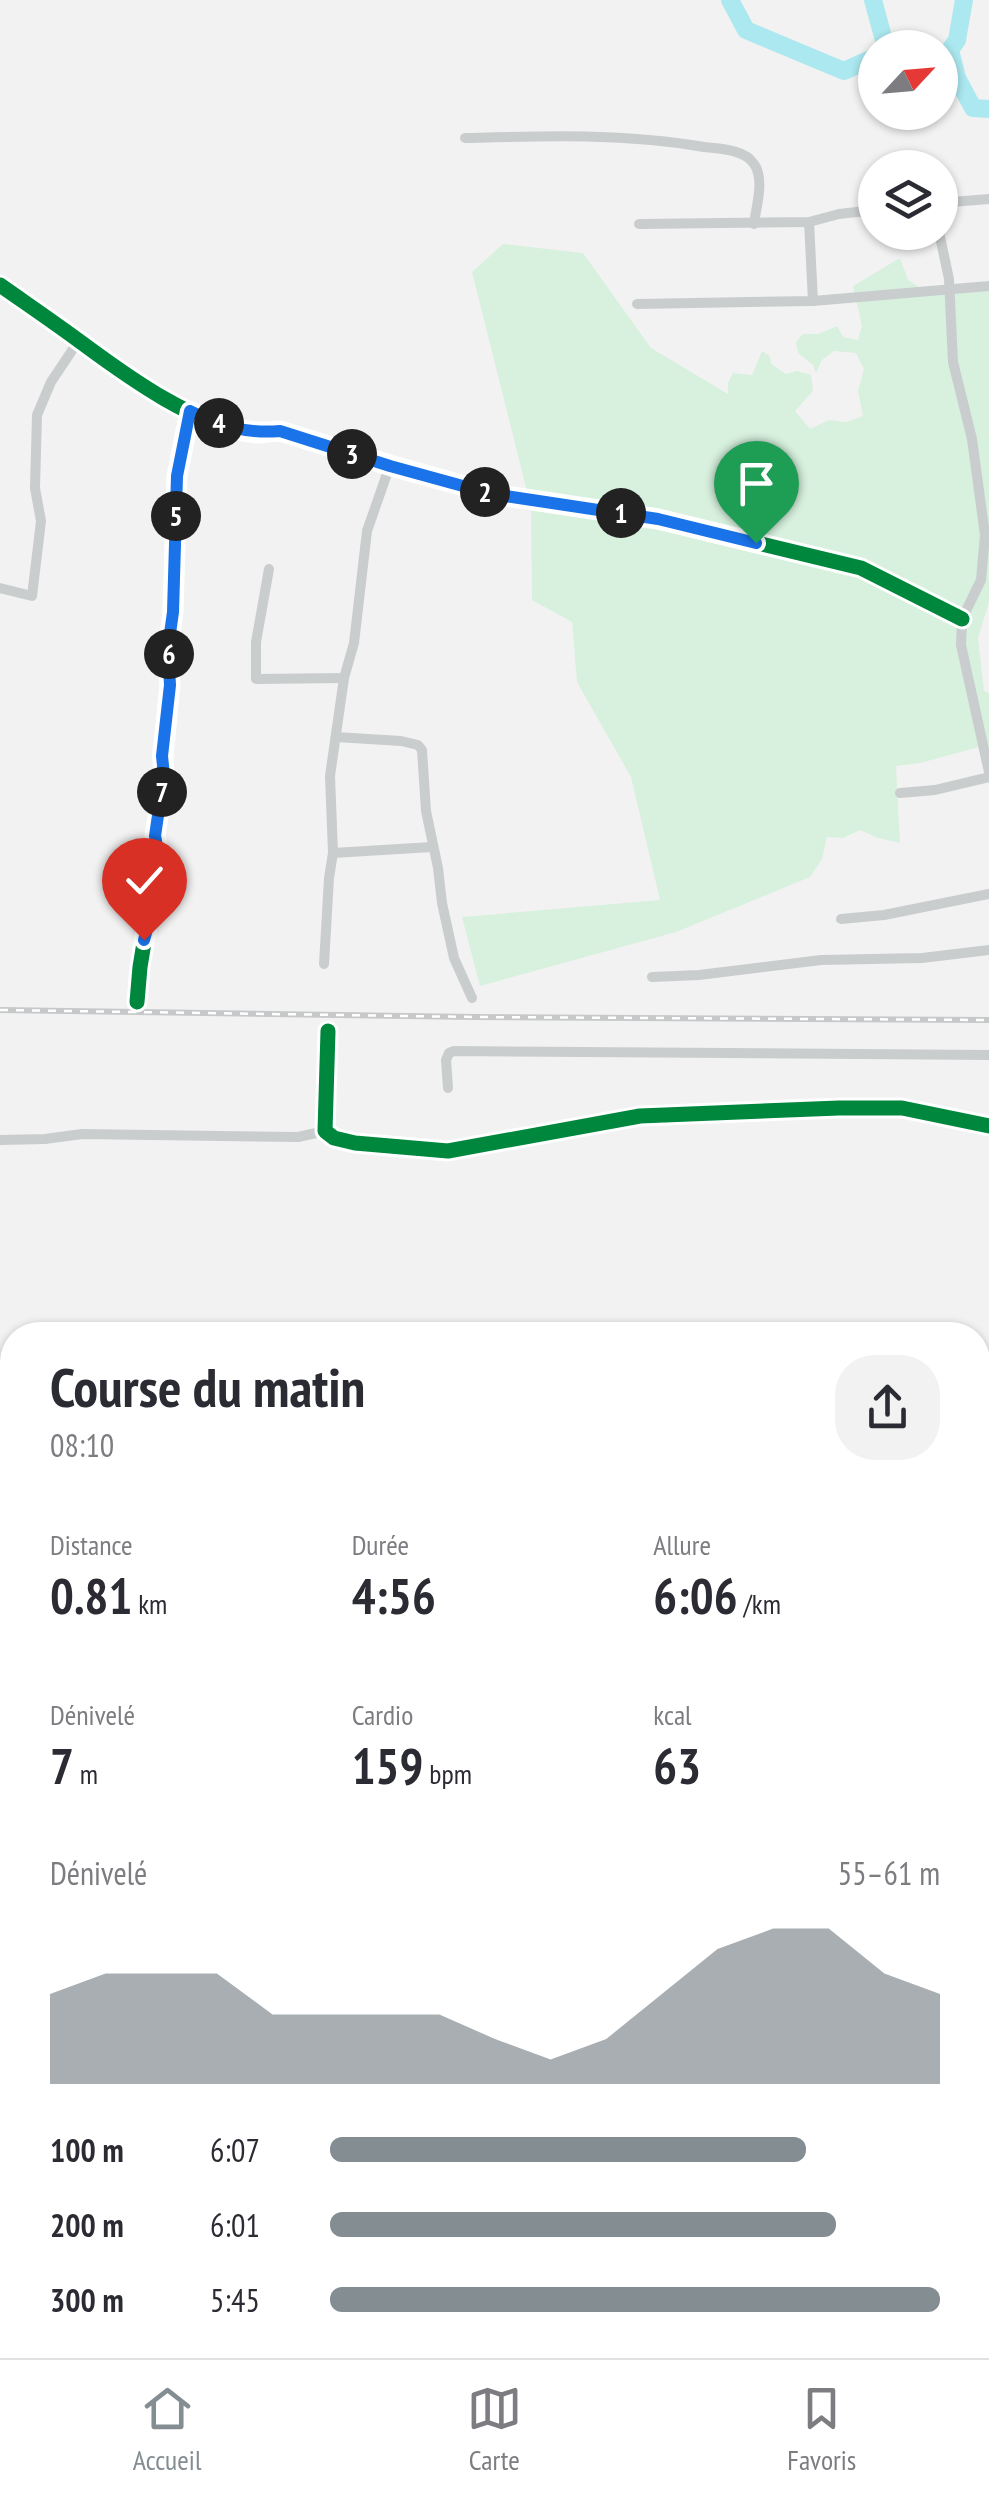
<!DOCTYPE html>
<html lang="fr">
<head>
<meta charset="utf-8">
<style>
  body { margin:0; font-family:"PT Sans Narrow",sans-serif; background:#f2f2f3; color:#2b2b33; height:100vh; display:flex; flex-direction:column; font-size:38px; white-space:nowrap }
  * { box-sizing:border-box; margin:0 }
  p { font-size:32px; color:#7c7c81 }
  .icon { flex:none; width:55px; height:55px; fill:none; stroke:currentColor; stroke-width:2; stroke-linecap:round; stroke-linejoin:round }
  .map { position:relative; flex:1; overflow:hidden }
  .panel { position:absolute; left:0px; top:1322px; width:990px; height:1038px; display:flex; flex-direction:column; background:#fff; border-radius:40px 40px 0 0; box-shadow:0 2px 8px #0004 }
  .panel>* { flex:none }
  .needle { width:65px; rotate:64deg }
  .fabs { position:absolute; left:858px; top:30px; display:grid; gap:20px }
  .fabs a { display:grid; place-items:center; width:100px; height:100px; border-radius:50%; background:#fff; box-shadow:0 2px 8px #0004; font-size:50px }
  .pin { position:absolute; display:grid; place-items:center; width:85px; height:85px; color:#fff; margin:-102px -42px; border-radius:50% 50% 50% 0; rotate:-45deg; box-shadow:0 0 10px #0007 }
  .pin .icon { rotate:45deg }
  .km { position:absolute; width:50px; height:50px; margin:-25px; border-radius:50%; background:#222; color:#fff; font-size:28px; line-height:50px; text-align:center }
  .round { display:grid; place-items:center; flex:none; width:105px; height:105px; border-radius:40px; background:#f2f2f3 }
  .head { display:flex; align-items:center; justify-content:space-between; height:170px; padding:0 50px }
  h1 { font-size:55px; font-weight:700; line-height:75px }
  .stats { display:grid; grid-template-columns:repeat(3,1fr); gap:15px; height:170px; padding:10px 50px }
  .stats div { display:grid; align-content:center }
  .stats b { font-size:50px; font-weight:700 }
  .stats small { font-size:28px; font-weight:400 }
  .stats p { font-size:28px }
  .chart { height:280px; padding:20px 50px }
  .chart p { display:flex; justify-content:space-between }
  .chart svg { width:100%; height:180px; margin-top:10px; fill:#848d92; opacity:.7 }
  ul { padding:0 50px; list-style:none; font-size:32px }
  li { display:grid; grid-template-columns:160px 120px 1fr; align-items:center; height:75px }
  li i { height:25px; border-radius:12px; background:#848d92 }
  .tabs { display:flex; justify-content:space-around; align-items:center; height:140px; border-top:2px solid #e1e1e2; background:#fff; font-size:28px; color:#7c7c81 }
  .tabs a { display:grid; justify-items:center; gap:5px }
  .tabs .selected { color:#848d92 }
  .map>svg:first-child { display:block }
</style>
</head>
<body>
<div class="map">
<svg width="989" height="2358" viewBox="0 0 989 2358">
  <rect width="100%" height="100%" fill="#f3f2f2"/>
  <!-- green -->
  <polygon fill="#d7f1de" points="503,244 583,253 651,348 728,394 728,383 733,373 752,375 762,351 770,356 771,364 786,374 797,371 811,375 813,391 795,411 810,429 829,420 846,422 863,416 858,391 864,369 856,353 834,351 822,360 816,373 813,365 798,353 796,342 803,334 818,334 837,326 843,337 858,340 862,326 853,286 900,258 908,280 930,294 989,290 989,602 978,638 984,691 989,693 989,753 979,747 920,763 896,766 900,843 878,838 860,830 843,838 827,837 822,859 810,877 676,932 480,986 462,917 660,900 631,777 577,682 572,622 532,600 531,507 472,272"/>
  <!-- water -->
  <polygon fill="#ace8ef" points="989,2338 989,2358 944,2358 967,2348 978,2348 978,2343"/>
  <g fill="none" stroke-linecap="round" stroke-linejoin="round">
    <!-- river -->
    <g stroke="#ace8ef" stroke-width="18">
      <polyline points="730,0 746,30 844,71 875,57"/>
      <polyline points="873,0 886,48"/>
      <polyline points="964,0 957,40 950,50 957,78 973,108 989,109"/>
    </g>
    <!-- street -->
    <g stroke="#cacdce" stroke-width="10">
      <path d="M465 138C546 136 625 133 704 147 720 149 744 149 754 164 765 179 756 207 754 224"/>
      <polyline points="940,203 989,199"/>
      <polyline points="809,222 813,301"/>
      <polyline points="639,224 809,222 839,214 875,210"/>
      <polyline points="939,232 949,279 953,362 972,439 985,535 981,580 962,619 961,645 989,772"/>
      <path d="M0 285C27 304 55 323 82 343 128 377 198 428 257 433 265 433 272 431 280 431L390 465 493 494 658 519 861 568 962 619"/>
      <polyline points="637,304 813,301 989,286"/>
      <polyline points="269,569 256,642 256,679 344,678"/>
      <polyline points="0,588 32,596 41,521 35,488 37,415 51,382 79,340"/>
      <polyline points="336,737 401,741 418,745 422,750 426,811 438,868 442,903 454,958 472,998"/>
      <polyline points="900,793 935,790 989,777"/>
      <polyline points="333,853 432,847"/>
      <polyline points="841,919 884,915 989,894"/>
      <polyline points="324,964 329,878 333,853 330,776 344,678 354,643 367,531 390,465"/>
      <polyline points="652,977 699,975 821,960 922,958 989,950"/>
      <polyline points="137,1002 140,967 156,870 157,844 155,836 164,775 163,756 170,685 168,648 173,612 177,476 190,411"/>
      <polyline points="328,1031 325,1131 334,1138 355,1143 448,1151 640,1116 839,1108 902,1108 989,1126"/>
      <polyline points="448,1088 446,1060 449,1053 454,1051 989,1055"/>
      <polyline points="0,1140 45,1139 82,1134 298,1137 325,1131"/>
      <polyline points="986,1663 989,1689"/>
      <polyline points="978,2003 989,2000"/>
    </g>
    <defs>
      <polyline id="rail" points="0,1010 474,1017 989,1020"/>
    </defs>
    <!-- rail casing -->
    <use href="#rail" stroke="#c6c8c9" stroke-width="6"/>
    <!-- rail -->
    <use href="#rail" stroke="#fff" stroke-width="2.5" stroke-dasharray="8" stroke-linecap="butt"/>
    <defs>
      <g id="cycleway">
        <path d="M0 285C27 304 55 323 82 343 128 377 198 428 257 433 265 433 272 431 280 431L390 465 493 494 658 519 861 568 962 619"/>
        <polyline points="137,1002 140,967 156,870 157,844 155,836 164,775 163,756 170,685 168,648 173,612 177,476 190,411"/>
        <polyline points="328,1031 325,1131 334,1138 355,1143 448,1151 640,1116 839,1108 902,1108 989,1126"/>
      </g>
    </defs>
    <!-- cycleway casing -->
    <use href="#cycleway" stroke="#fff" stroke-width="21"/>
    <!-- cycleway -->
    <use href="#cycleway" stroke="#00873e" stroke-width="15"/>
  </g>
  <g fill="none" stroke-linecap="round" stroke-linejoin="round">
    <defs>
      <path id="route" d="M144 940C151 918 161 857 155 836L164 775 162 756 170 685 168 648 173 612 177 476 190 411C219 426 247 434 280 431L390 466 492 494 658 519 756 543"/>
    </defs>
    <!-- route casing -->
    <use href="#route" stroke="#fff" stroke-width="20"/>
    <!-- route -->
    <use href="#route" stroke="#1a73e8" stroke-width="12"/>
  </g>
</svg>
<div class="fabs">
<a><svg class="needle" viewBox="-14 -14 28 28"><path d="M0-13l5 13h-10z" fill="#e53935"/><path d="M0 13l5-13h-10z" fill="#7c7c81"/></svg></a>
<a><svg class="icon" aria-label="layers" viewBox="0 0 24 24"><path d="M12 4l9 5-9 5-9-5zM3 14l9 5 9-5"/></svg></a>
</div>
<div class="pin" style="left:756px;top:543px;background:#1e9e55"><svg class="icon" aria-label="arrive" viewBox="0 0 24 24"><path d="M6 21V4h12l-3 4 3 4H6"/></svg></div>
<div class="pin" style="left:144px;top:940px;background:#d93025"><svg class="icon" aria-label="check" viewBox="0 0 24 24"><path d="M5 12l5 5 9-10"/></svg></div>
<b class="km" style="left:621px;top:513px">1</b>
<b class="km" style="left:485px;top:492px">2</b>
<b class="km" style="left:352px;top:454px">3</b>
<b class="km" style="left:219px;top:423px">4</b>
<b class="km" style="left:176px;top:516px">5</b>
<b class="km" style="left:169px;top:654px">6</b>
<b class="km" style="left:162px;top:792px">7</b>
<section class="panel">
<div class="head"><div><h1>Course du matin</h1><p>08:10</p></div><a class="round"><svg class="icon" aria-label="share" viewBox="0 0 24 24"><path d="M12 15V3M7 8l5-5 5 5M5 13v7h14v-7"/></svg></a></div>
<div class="stats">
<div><p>Distance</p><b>0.81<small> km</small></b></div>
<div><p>Durée</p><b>4:56</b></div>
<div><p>Allure</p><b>6:06<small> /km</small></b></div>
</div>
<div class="stats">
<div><p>Dénivelé</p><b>7<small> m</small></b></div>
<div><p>Cardio</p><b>159<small> bpm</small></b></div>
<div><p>kcal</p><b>63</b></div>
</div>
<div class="chart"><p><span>Dénivelé</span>55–61 m</p>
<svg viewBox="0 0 160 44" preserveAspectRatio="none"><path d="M0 44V22L10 17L20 17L30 17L40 27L50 27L60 27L70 27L80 33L90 38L100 33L110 22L120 11L130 6L140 6L150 17L160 22V44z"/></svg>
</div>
<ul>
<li><b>100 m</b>6:07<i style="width:78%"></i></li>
<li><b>200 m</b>6:01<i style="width:83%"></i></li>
<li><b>300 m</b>5:45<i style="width:100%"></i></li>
</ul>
</section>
</div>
<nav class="tabs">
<a class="selected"><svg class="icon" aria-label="home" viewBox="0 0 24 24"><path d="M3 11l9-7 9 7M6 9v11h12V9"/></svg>Accueil</a>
<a><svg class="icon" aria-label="map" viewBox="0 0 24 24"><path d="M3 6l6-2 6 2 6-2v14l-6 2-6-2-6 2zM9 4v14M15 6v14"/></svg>Carte</a>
<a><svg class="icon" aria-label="saved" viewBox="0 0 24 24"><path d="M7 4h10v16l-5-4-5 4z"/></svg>Favoris</a>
</nav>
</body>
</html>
